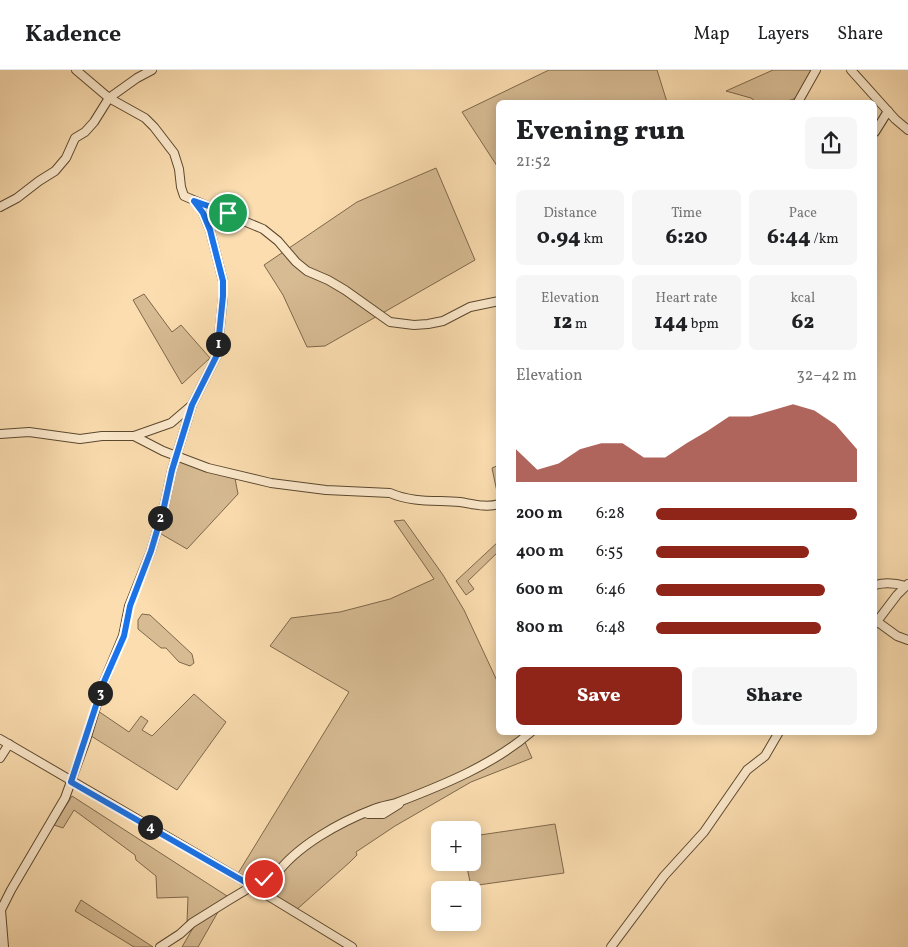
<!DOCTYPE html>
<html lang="en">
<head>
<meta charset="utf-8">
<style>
  body { margin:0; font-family:Vollkorn,serif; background:#f6f6f6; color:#202124; height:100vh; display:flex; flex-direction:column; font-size:19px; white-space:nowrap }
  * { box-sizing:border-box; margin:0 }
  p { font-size:16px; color:#757577 }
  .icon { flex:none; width:28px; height:28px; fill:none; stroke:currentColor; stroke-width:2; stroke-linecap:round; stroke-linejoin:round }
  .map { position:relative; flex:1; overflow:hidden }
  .panel { position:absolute; left:496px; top:30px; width:381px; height:635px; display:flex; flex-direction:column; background:#fff; border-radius:8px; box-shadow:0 2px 12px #0003 }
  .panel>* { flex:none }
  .tools { position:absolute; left:431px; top:751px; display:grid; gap:10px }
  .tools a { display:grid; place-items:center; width:50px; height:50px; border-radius:8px; background:#fff; box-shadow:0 2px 12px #0003; font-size:25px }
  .pin { position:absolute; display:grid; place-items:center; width:42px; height:42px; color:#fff; margin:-21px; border:2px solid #fff; border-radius:50%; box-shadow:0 1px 5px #0007 }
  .km { position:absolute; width:25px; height:25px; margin:-12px; border-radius:50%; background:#222; color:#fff; font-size:14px; line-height:25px; text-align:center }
  .round { display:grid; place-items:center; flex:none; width:52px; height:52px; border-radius:8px; background:#f6f6f6 }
  .summary { display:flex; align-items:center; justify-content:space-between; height:85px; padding:0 20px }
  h1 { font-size:28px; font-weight:800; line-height:38px }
  .stats { display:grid; grid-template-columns:repeat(3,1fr); gap:8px; height:85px; padding:5px 20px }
  .stats div { display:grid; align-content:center; border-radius:8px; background:#f6f6f6; text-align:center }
  .stats b { font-size:21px; font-weight:800 }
  .stats small { font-size:14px; font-weight:400 }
  .stats p { font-size:14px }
  .chart { height:140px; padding:10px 20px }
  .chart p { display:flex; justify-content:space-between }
  .chart svg { width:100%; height:90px; margin-top:5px; fill:#8f2418; opacity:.7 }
  .button { display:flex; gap:10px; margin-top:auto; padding:10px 20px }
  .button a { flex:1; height:58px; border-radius:8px; background:#8f2418; color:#fff; font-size:20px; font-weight:800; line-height:58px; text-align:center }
  .button a+a { background:#f6f6f6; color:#202124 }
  ul { padding:0 20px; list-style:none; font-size:16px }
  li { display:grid; grid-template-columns:80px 60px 1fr; align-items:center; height:38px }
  li i { height:12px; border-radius:6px; background:#8f2418 }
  header { display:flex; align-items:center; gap:30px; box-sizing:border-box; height:70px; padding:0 25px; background:#fff; border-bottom:1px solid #e0e0e0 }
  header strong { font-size:24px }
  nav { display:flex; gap:28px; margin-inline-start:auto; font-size:18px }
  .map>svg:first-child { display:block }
</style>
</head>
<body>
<header>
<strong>Kadence</strong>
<nav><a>Map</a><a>Layers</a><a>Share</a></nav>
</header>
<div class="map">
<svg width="908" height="877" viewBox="0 0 908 877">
  <rect width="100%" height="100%" fill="#fbddb0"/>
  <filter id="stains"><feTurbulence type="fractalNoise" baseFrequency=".004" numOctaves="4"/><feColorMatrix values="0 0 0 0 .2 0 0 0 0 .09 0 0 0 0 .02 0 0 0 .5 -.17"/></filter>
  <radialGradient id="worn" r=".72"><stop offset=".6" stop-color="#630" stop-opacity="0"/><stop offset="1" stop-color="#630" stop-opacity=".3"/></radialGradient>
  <!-- green -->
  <g fill="#d7bb93" stroke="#7e684b">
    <polygon points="549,0 657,0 667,32 499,32 499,99 462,42"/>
    <path d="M773 0H816C795 35 796 32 756 32L751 28 726 21Z"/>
    <polygon points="436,98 475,190 325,276 307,277 283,225 264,195 357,132"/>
    <polygon points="144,224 172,262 181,255 210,288 182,314 133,230"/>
    <polygon points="176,386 234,403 238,424 187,479 156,461"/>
    <polygon points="499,395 499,422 497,422 492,398"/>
    <polygon points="404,450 443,505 464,540 499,615 499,662 521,663 532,688 471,712 395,756 356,782 357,785 350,792 295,841 237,805 349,622 270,576 291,548 340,542 390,529 434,509 394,451"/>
    <polygon points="499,471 499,481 468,511 474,519 466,525 456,511"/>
    <polygon points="142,544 150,545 192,584 194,593 190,596 179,592 166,578 161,578 138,559 138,550"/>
    <polygon points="194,624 226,652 177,720 88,664 95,639 129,662 141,646 148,651 142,660 152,666"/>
    <polygon points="72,726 227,826 198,877 182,877 193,858 187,852 188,827 157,828 156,806 136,790 135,785 74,740 63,758 54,755"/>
    <polygon points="555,754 564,803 471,816 466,793 472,792 473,766"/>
    <polygon points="81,830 153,877 134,877 75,841"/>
  </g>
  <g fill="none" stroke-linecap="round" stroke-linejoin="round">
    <defs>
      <g id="street">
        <polyline points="76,0 109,28 145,48 154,57 174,83 179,99 181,117 184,126 263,159 278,171 296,192 307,201 328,210 345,220 390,252 414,255 428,254 443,251 470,237 499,231"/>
        <polyline points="851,0 895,49 908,60"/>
        <polyline points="798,32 816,0"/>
        <polyline points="875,62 888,41"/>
        <polyline points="0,137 17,128 39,111 55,101 66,88 75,68 85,62 94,52 109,28 137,8 152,0"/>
        <path d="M0 364 29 362 80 369 102 366H134L163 381 208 398 271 413 326 420 390 423C413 433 436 430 460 432 473 434 486 438 499 434"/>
        <polyline points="134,366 171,353 192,335 217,285 223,227 223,211 210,160 203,143 196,132"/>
        <path d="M875 515C886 512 895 513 906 516"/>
        <polyline points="875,550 897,566 908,570"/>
        <polyline points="875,554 897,525 908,514"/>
        <polyline points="0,669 252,816 352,877"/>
        <polyline points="0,688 9,674"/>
        <polyline points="368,744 383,744 399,734"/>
        <polyline points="4,877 1,840 11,820 65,728 86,670 103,614 123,566 129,536 151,481 164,437 172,400 192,335"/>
        <path d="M160 877 180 864 192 853 229 830 264 809 275 806C296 776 340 752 374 739 381 736 389 735 396 733 443 715 493 695 531 662"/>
        <polyline points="611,877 664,806 704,762 747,700 765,686 779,662"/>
      </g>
    </defs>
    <!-- street casing -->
    <use href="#street" stroke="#5b482e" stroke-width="10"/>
    <!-- street -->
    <use href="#street" stroke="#fce9cc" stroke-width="8"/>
  </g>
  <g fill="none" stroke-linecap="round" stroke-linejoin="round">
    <defs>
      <polyline id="route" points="228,143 194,131 203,143 210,160 223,211 223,226 217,285 192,335 172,400 164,437 151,481 130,536 124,566 103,614 71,712 252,816 264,809"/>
    </defs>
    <!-- route casing -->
    <use href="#route" stroke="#fff" stroke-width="10"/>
    <!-- route -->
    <use href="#route" stroke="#1a73e8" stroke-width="6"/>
  </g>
  <rect width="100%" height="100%" filter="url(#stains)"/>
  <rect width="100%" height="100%" fill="url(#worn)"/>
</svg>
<div class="tools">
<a>+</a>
<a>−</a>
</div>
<div class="pin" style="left:228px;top:143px;background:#1e9e55"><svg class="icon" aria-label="arrive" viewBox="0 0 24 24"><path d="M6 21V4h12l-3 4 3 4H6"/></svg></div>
<div class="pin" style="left:264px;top:809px;background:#d93025"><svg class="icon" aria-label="check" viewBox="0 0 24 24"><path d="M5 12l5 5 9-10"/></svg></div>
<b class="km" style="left:218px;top:274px">1</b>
<b class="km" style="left:160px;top:448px">2</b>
<b class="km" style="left:100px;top:623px">3</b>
<b class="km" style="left:150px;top:757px">4</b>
<section class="panel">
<div class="summary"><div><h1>Evening run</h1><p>21:52</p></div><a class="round"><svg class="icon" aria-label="share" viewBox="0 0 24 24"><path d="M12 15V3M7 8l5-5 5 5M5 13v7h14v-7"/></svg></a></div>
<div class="stats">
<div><p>Distance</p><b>0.94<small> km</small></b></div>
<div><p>Time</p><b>6:20</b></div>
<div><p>Pace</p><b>6:44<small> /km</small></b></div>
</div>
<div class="stats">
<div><p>Elevation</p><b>12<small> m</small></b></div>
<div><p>Heart rate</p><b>144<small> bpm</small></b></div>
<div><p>kcal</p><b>62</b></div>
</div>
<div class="chart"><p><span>Elevation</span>32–42 m</p>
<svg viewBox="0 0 160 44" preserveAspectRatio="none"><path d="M0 44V28L10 38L20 35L30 28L40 25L50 25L60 32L70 32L80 25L90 19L100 12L110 12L120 9L130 6L140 9L150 16L160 28V44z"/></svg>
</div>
<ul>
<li><b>200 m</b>6:28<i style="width:100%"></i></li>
<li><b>400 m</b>6:55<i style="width:76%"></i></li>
<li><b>600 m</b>6:46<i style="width:84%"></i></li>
<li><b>800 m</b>6:48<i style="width:82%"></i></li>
</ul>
<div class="button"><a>Save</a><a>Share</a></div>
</section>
</div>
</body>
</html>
